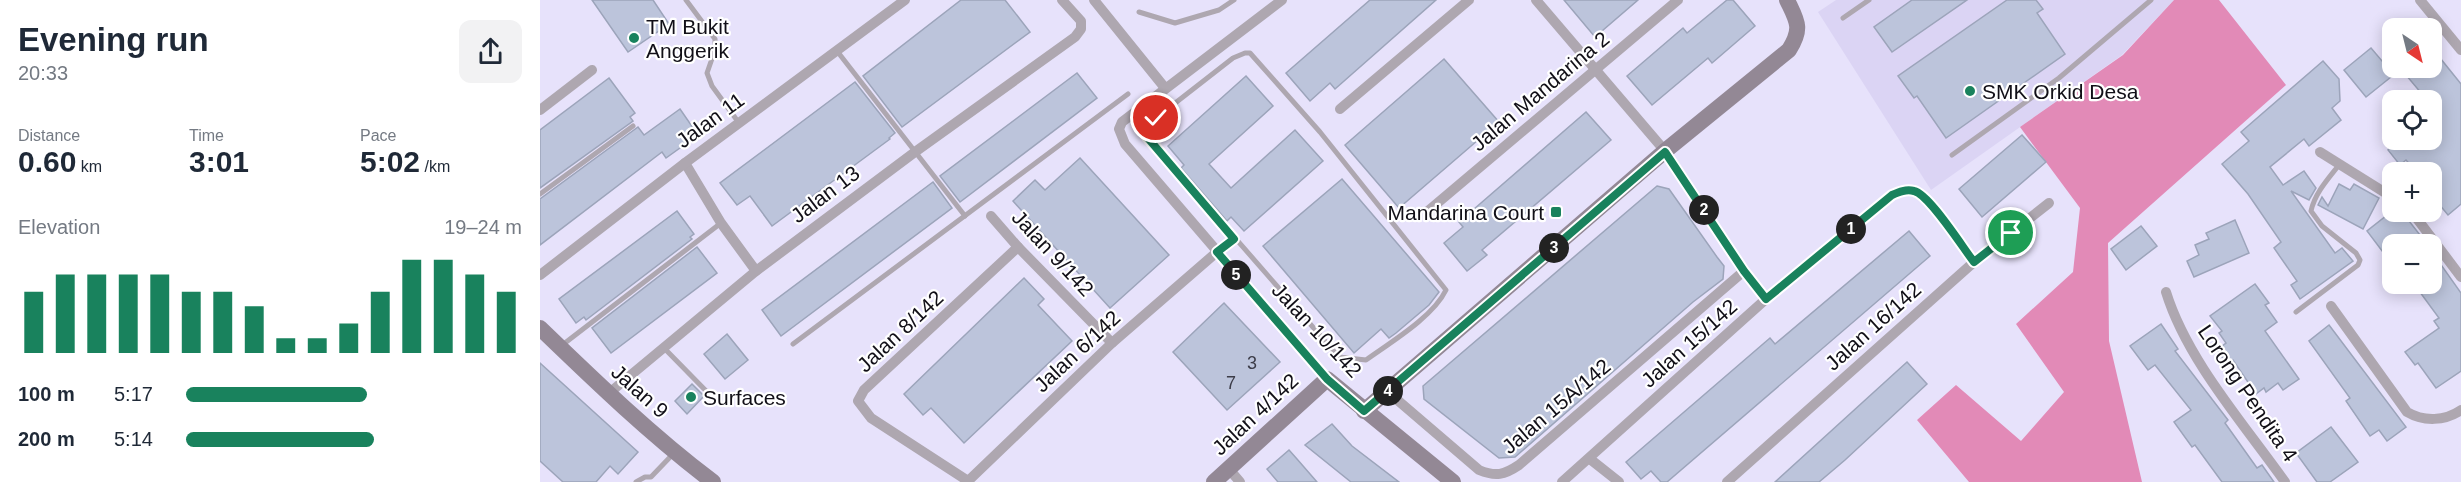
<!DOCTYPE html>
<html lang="en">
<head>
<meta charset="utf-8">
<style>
  body { margin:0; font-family:Arial,sans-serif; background:#f2f2f3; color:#1f2937; height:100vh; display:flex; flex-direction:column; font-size:22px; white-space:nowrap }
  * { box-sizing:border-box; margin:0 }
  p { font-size:20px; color:#747a83 }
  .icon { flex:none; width:33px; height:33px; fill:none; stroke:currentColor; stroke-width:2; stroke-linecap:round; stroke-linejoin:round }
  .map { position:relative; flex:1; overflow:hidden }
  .side { display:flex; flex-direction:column; background:#fff; width:540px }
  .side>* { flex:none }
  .needle { width:39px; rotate:145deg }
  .fabs { position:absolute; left:1842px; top:18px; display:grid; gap:12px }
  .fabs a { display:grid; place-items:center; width:60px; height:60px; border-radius:12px; background:#fff; box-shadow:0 3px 15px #0003; font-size:30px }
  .pin { position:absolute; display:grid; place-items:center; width:51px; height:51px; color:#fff; margin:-26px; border:3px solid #fff; border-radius:50%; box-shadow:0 2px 6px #0007 }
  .km { position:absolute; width:30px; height:30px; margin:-15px; border-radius:50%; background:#222; color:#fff; font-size:16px; line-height:30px; text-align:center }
  .round { display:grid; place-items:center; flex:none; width:63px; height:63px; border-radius:12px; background:#f2f2f3 }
  .head { display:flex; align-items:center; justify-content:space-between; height:102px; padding:0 18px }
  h1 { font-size:33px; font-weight:700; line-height:45px }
  .stats { display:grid; grid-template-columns:repeat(3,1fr); gap:9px; height:102px; padding:6px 18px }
  .stats div { display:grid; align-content:center }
  .stats b { font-size:30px; font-weight:700 }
  .stats small { font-size:16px; font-weight:400 }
  .stats p { font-size:16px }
  .chart { height:168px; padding:12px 18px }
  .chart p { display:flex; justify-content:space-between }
  .chart svg { width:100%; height:108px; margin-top:6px; stroke:#19825d; stroke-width:6 }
  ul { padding:0 18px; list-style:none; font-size:20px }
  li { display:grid; grid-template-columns:96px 72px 1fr; align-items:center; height:45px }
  li i { height:15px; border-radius:8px; background:#19825d }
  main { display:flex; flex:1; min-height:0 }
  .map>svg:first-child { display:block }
</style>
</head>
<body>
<main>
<section class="side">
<div class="head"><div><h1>Evening run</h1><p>20:33</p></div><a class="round"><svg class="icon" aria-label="share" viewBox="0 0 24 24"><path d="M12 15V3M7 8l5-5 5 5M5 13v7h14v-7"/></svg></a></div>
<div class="stats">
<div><p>Distance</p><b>0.60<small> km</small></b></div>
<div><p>Time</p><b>3:01</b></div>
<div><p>Pace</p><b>5:02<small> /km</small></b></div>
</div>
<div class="chart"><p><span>Elevation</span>19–24 m</p>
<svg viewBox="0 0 160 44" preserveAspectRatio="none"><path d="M5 44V19M15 44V12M25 44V12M35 44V12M45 44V12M55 44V19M65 44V19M75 44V25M85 44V38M95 44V38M105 44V32M115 44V19M125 44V6M135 44V6M145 44V12M155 44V19"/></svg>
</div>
<ul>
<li><b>100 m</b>5:17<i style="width:54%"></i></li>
<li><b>200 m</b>5:14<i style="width:56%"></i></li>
</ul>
</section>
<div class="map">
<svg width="1921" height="482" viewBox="0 0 1921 482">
  <rect width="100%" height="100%" fill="#e7e2fb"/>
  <!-- built -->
  <polygon fill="#dbd4f4" points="1296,0 1634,0 1582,55 1391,190 1278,12"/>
  <!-- forest -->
  <polygon fill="#e28ab7" points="1634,0 1679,0 1746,85 1568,243 1569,341 1602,482 1429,482 1377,420 1416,385 1481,441 1524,392 1476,324 1533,272 1540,208 1480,127 1583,55"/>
  <!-- building -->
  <g fill="#bcc4db" stroke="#9ca4ba" stroke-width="1.5">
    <polygon points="52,0 113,0 129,24 88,52"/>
    <polygon points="421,0 465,0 490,32 362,127 323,76"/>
    <polygon points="830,0 896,0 795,89 790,83 770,101 746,73"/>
    <polygon points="1024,0 1098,0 1055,37"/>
    <polygon points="1187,0 1193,0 1215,26 1172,63 1168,58 1112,105 1087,76 1143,28 1147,33"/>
    <polygon points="1372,0 1427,0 1352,52 1334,27"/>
    <polygon points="1467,0 1496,0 1503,9 1497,13 1525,54 1406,138 1377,96 1374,98 1358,76"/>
    <polygon points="1831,48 1842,61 1852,52 1852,68 1892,68 1892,48 1921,84 1921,204 1908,215 1894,198 1899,194 1892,183 1892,172 1888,172 1882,163 1874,169 1866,160 1860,165 1848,150 1861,140 1892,140 1892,100 1887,100 1861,69 1826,97 1804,70"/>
    <polygon points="904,59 959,122 859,208 805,145"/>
    <polygon points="1783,61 1799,79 1800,101 1792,108 1801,120 1769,146 1764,139 1730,167 1743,185 1764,171 1776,188 1769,200 1751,191 1795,253 1802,248 1813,261 1760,299 1751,285 1757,281 1734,248 1741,242 1708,194 1682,164 1709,141 1701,132"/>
    <polygon points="537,73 557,98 420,202 400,176"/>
    <polygon points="706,76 733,106 669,164 691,188 755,130 783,161 704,231 691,217 687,221 641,168 644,165 628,146"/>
    <polygon points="69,78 95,113 90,117 93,121 0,188 0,130"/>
    <polygon points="315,82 355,133 349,138 350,139 232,226 210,196 197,205 180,183"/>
    <polygon points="140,109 158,135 126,158 122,152 0,245 0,199 98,127 104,135"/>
    <polygon points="1046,112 1071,140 942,250 947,255 927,271 904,243 923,227 919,222"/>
    <polygon points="1482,135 1506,162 1442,217 1419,189"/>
    <polygon points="540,158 629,255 570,308 473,201 495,180 505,190"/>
    <polygon points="802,179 899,292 889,305 856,333 849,338 841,329 814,353 723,246"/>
    <polygon points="393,182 412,208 241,336 222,310"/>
    <polygon points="1799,184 1810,190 1814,184 1839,198 1823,229 1778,205 1782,197 1788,206"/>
    <polygon points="1117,186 1129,189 1177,257 1184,266 1183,279 1153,302 975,457 959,458 884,399 883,386"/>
    <polygon points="137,211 154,234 150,237 152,239 46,320 44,317 36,323 19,299"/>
    <polygon points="1851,212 1862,212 1887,244 1852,244 1852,264 1827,231"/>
    <polygon points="1695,220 1709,253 1654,277 1647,261 1659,255 1655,245 1669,239 1666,233"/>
    <polygon points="1601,226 1617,246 1586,270 1571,249"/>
    <polygon points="1369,231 1390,256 1127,482 1121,482 1111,471 1101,479 1086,462 1230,338 1235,344"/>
    <polygon points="157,247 177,273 71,353 52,328"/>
    <polygon points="1892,252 1921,293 1921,371 1896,388 1878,363 1875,365 1865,352 1899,328 1894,321 1899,318 1874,284 1892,284"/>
    <polygon points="484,278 504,299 498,305 532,341 424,443 391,408 383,415 364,394"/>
    <polygon points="1715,284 1729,303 1725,305 1737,322 1725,331 1759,379 1743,390 1738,383 1726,392 1724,388 1716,394 1693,360 1687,364 1677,350 1686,343 1679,333 1682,331 1670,316"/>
    <polygon points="684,303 740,362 687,410 633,352"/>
    <polygon points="1621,324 1638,349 1635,351 1688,420 1685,423 1717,468 1722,465 1734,482 1682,482 1655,445 1652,447 1634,422 1651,410 1615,365 1608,370 1590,346"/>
    <polygon points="1789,325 1866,427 1847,441 1839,430 1830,436 1806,401 1810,398 1769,341"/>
    <polygon points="187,334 208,360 185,379 164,354"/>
    <polygon points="1367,362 1387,384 1305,460 1279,482 1235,482"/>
    <polygon points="0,363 98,452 78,474 70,466 56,482 23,482 0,461"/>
    <polygon points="152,384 164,396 147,414 135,401"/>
    <polygon points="792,424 812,446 859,482 811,482 765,445"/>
    <polygon points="1791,427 1818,462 1790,482 1777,482 1756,453"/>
    <polygon points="749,450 757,459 777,482 738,482 727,469"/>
  </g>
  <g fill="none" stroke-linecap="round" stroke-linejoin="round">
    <!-- lane -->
    <g stroke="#aea7b0" stroke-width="5">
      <polyline points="146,0 175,39 175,50 167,73 172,86 199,123"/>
      <polyline points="599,12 635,23 679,10 694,0"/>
      <polyline points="1303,18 1329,0"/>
      <polyline points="297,51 425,216"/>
      <path d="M705 53H710L780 132 906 290C893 317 851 342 826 360L799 357 607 137 608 126 616 118 693 58Z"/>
      <polyline points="1412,155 1519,78 1611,0"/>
      <polyline points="0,194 93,126"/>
      <polyline points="677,252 694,239"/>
      <path d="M1756 312 1818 265 1820 260 1816 253 1782 226 1771 211C1775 193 1788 179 1799 165"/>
      <polyline points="253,344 588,94"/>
      <polyline points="21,346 181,223"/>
      <polyline points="124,348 175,400"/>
      <polyline points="96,482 105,477 111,477 134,453"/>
    </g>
    <!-- street -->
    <g stroke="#aea7b0" stroke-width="10">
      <polyline points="554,0 625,88"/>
      <polyline points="742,0 582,122 579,129 585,144 787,379"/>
      <polyline points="996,0 1125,151 1204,271 1226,299"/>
      <polyline points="1880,0 1921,50"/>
      <polyline points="800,109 929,0"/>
      <polyline points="0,110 52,70"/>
      <polyline points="1780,152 1852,197"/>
      <polyline points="145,163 181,223 216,271"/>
      <polyline points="888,211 1138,0"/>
      <polyline points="1872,212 1921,277"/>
      <polyline points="451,216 478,247 572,343"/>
      <polyline points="0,275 145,163 365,0"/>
      <path d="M1626 292C1647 360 1704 424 1745 482"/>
      <path d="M1791 306 1867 412C1884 422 1905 421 1921 410"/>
      <path d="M848 392 939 470C956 477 964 475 979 465L1204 271"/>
      <polyline points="68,394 216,271 375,152 535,37 541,29 541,21 522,0"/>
      <polyline points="1050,459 1079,482"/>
      <polyline points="689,469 700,482"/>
      <polyline points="428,481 331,418 318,401 324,390 478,247"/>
      <polyline points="427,482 572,343 677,252"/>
      <path d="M1022 482 1226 299 1352 195C1359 192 1366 189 1374 191 1389 194 1423 248 1434 262"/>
      <polyline points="1187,482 1434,262 1509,203"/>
    </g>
    <!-- secondary -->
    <g stroke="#938895" stroke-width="16">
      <path d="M0 328C56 382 111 435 173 482"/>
      <path d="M824 411 1125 151 1249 50C1263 28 1257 21 1247 0"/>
      <polyline points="674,482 787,379 913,482"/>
    </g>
  </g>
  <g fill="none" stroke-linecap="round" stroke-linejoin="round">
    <defs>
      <path id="route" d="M616 118 608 126 607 137 694 239 677 252 787 379 824 411 1125 152 1204 271 1226 299 1352 195C1359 192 1366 189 1374 191 1389 194 1423 248 1434 262L1471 233"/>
    </defs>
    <!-- route casing -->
    <use href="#route" stroke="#fff" stroke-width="12"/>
    <!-- route -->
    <use href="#route" stroke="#19825d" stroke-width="8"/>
  </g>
  <!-- markers -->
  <g fill="#19825d" stroke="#fff" stroke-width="2">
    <circle cx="94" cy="38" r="6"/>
    <circle cx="1430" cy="91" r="6"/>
    <rect x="1010" y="206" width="12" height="12" rx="3"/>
    <circle cx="151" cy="397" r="6"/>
  </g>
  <g text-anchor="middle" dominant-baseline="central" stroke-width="4.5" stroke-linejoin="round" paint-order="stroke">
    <!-- number labels -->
    <g font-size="18" fill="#3c3c48">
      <text x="712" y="363">3</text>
      <text x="691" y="383">7</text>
    </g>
    <!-- poi labels -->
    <g font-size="21" fill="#110f17" stroke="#fff" text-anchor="start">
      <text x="106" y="26">TM Bukit<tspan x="106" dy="24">Anggerik</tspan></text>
      <text x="1442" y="91">SMK Orkid Desa</text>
      <text x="1004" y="212" text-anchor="end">Mandarina Court</text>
      <text x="163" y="397">Surfaces</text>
    </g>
    <!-- street labels -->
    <g font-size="21" fill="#110f17" stroke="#fff">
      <text transform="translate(1000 91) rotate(-40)">Jalan Mandarina 2</text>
      <text transform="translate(170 120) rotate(-36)">Jalan 11</text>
      <text transform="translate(285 194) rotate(-37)">Jalan 13</text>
      <text transform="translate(513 253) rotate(47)">Jalan 9/142</text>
      <text transform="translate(1333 326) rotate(-42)">Jalan 16/142</text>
      <text transform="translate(777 330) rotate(47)">Jalan 10/142</text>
      <text transform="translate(360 331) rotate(-43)">Jalan 8/142</text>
      <text transform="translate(1149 343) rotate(-42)">Jalan 15/142</text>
      <text transform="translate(537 351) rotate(-43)">Jalan 6/142</text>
      <text transform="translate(100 391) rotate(42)">Jalan 9</text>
      <text transform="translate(1708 393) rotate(56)">Lorong Pendita 4</text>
      <text transform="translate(1016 406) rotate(-40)">Jalan 15A/142</text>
      <text transform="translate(715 414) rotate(-43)">Jalan 4/142</text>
    </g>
  </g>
</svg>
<div class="fabs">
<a><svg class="needle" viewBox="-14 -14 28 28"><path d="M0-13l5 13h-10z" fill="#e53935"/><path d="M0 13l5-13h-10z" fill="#747a83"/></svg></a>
<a><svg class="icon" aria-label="locate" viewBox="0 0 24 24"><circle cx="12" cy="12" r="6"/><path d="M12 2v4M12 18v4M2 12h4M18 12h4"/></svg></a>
<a>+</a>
<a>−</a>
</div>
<div class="pin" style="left:1471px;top:233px;background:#1e9e55"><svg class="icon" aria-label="arrive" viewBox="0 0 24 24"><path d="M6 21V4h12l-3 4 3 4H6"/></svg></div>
<div class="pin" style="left:616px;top:118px;background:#d93025"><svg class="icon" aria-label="check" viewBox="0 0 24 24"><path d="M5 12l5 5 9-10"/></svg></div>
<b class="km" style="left:1311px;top:229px">1</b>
<b class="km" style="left:1164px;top:210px">2</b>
<b class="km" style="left:1014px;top:248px">3</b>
<b class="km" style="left:848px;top:391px">4</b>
<b class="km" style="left:696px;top:275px">5</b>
</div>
</main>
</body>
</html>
